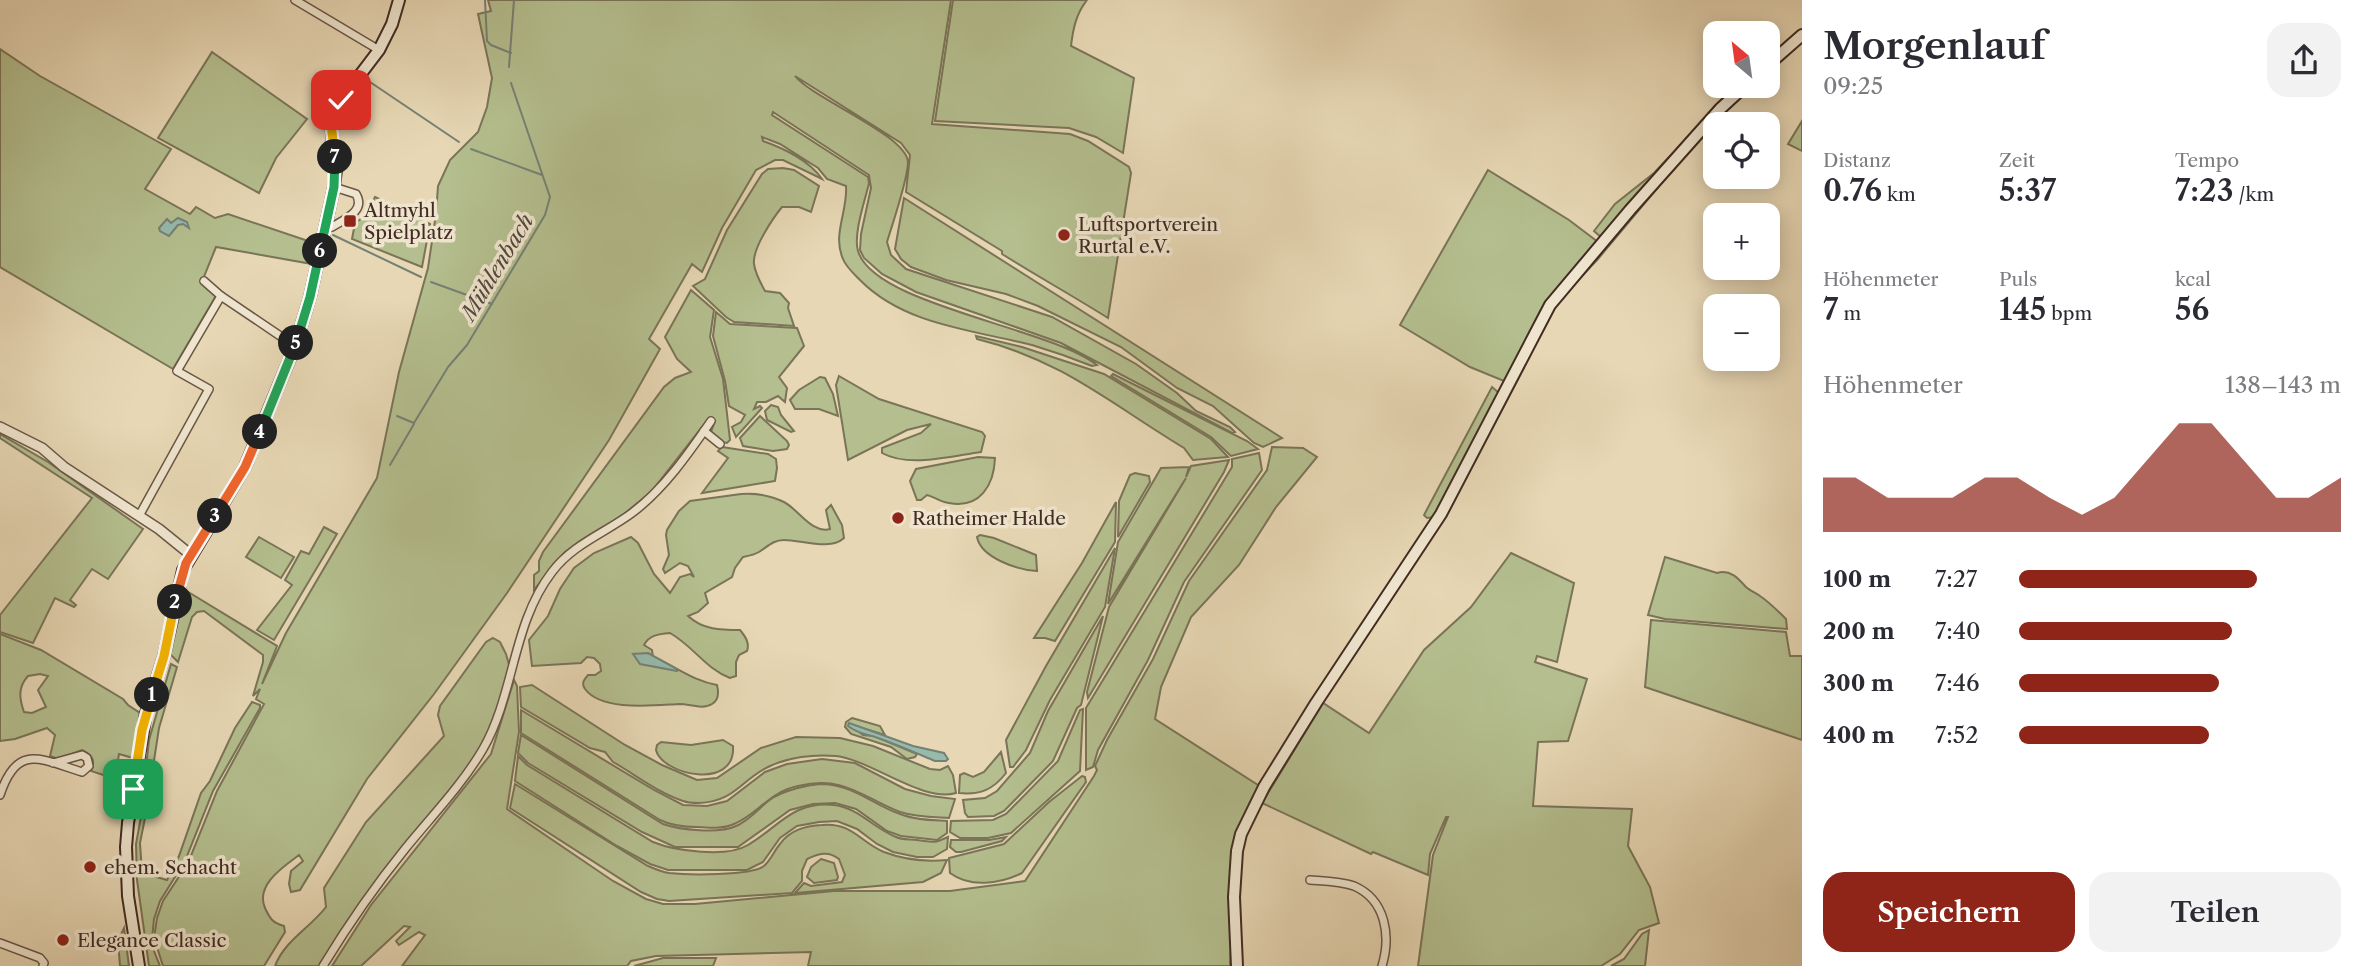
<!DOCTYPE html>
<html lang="de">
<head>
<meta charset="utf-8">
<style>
  body { margin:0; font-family:"Libre Caslon Text",serif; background:#f2f2f3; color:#2b2b33; height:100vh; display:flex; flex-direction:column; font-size:26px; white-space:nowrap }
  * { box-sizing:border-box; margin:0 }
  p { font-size:23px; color:#7c7c81 }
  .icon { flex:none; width:38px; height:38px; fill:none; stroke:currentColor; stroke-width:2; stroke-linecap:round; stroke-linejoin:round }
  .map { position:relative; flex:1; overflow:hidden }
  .sheet { display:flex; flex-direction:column; background:#fff; width:560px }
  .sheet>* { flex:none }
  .needle { width:46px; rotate:331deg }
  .buttons { position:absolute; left:1703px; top:21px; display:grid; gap:14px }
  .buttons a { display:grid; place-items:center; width:77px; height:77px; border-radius:14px; background:#fff; box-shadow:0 4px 18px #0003; font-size:35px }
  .pin { position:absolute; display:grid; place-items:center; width:60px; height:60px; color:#fff; margin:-30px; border-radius:14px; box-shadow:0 4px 10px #0006 }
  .km { position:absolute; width:35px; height:35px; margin:-18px; border-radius:50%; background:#222; color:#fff; font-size:19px; line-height:35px; text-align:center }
  .round { display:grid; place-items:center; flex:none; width:74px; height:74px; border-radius:21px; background:#f2f2f3 }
  .overview { display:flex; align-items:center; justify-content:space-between; height:119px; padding:0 21px }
  h1 { font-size:38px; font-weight:600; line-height:52px }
  .figures { display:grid; grid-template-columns:repeat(3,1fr); gap:10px; height:119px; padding:7px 21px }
  .figures div { display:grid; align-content:center }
  .figures b { font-size:30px; font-weight:600 }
  .figures small { font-size:19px; font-weight:400 }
  .figures p { font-size:19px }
  .chart { height:196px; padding:14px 21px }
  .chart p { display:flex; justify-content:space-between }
  .chart svg { width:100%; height:126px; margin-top:7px; fill:#8f2418; opacity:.7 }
  .button { display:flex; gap:14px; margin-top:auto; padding:14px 21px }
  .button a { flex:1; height:80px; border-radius:21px; background:#8f2418; color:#fff; font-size:28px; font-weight:600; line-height:80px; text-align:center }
  .button a+a { background:#f2f2f3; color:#2b2b33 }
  ul { padding:0 21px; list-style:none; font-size:23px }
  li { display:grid; grid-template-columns:112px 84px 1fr; align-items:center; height:52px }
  li i { height:18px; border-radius:9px; background:#8f2418 }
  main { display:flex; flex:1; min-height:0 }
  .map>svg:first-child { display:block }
</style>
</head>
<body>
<main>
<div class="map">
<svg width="1802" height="966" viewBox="0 0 1802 966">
  <rect width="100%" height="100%" fill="#e7d7b4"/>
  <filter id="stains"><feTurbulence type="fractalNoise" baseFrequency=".00286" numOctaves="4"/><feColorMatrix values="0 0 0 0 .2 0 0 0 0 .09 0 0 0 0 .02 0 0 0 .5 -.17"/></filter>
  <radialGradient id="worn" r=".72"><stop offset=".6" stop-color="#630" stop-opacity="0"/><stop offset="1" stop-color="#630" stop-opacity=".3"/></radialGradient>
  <!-- green -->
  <g fill="#b4be8e" stroke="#7a7458" stroke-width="2" fill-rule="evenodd">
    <path d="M488 0H951L932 124 1070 134 1088 141 1129 167 1131 173 1108 318C1073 296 1037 276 1002 254V251L906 192 910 155 901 143 795 76C813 99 909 136 908 163 907 182 893 222 887 242L891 255 906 269 1052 317 1136 364 1177 393 1196 411 1230 427 1235 432 1232 433 1061 343 916 292 882 274 864 258 860 250 861 234 871 188 869 175 773 112 772 115 868 177 869 183C865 201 853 234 858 251 874 305 1048 327 1097 365L1092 366C1072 358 1052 351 1032 345 973 330 904 325 860 280 854 274 846 267 843 259 832 235 848 211 846 186L827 179 818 168 780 144 762 137 763 141C783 148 810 161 822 179L783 160H775L756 170 722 228 702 272 692 264 649 339 660 349 609 440 507 593 434 694 367 779 300 890 291 892 289 884 291 871 303 861 299 855C283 867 255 885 265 908 270 919 273 923 284 926L285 932 264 966H163L154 938 157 918 163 901 188 863 217 791 264 704 256 699 260 689 253 696 263 662V655L204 611 197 612 192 617 178 662 170 654 185 590 277 646 262 684 286 633 377 478 399 372 428 268 436 214 438 186 450 160 478 132 487 107 492 78 478 14 491 11Z"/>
    <path d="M953 0H1087C1076 14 1073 29 1071 46L1134 78 1123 153 1096 137 1069 128 935 121Z"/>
    <polygon points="0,49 40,76 171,149 145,189 190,214 196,207 215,218 228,214 317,244 312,264 216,247 203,279 217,294 173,369 0,267"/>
    <polygon points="212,52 307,119 276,158 259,193 158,138"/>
    <polygon points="1704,120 1601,237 1594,231 1615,204 1654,173"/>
    <polygon points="1802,121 1802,151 1788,144"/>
    <polygon points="1705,131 1598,259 1566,293 1594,257"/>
    <path d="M783 168 794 170 819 186 811 212 799 207H782C773 218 752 249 754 264 755 273 760 282 765 291L780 293 789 303 788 308 794 326 734 322 726 317 693 286 705 279 727 230 762 174 768 169Z"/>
    <polygon points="1488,170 1569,220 1598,242 1504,381 1470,367 1400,325"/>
    <polygon points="375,197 430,224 422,267 352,239 355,223 365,216"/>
    <polygon points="904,198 1282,438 1263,447 1254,443 1213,406 1177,388 1121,347 1038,306 1006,294 946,280 911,267 901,259 895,249"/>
    <polygon points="691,290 714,310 710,337 723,379 730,440 727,443 721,442 711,432 715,421 709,418 651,492 624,514 565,552 534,590 534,575 539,571 539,561 543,552 664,387 675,378 691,372 677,359 665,337"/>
    <polygon points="716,312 730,324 797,328 804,346 779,377 787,388 785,402 778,396 766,402 757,402 754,409 760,406 762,408 736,437 732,427 741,422 745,415 729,406 725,381 713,336"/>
    <path d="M976 336 1022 347 1104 374 1211 439 1228 457 1193 460 1184 448C1111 404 1062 360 977 339Z"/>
    <polygon points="1113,374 1247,441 1258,449 1231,456 1211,437 1111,376"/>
    <path d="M839 376 879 399 982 432 985 436 981 452C952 456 909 468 882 453V448L921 433 931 424 907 430 848 460 836 385Z"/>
    <polygon points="820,377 825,378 833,394 838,416 819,409 795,409 790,400 799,390"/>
    <polygon points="1492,387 1499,393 1434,517 1427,518 1424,515"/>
    <polygon points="771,405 778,407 781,415 794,431 791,432 767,420 765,411"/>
    <polygon points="760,416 787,441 789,445 787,449 773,451 743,446 740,438"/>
    <polygon points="0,434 48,462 143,529 108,579 92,569 70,600 76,605 74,607 55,598 33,643 0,632 0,615 92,498 0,438"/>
    <polygon points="722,447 768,454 776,459 777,468 775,481 702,493 728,458 718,451"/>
    <polygon points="1272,447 1303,448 1317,457 1276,507 1239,565 1191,617 1161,687 1155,719 1261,787 1253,796 1237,833 1230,966 808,966 811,952 656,956 631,961 627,966 402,966 425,935 419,932 399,945 396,941 410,927 404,926 361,966 332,966 371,905 491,754 514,680 517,686 519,732 507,809 613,881 646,899 663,904 695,904 834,891 950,891 1025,881 1094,776 1097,770 1095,766 1107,740 1153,659 1189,581 1267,470"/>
    <polygon points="1259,453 1262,470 1184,582 1148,660 1098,750 1093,767 1086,770 1086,708 1232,467 1232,459"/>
    <path d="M978 457 995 458C994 485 980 509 949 503 940 502 935 497 927 495L921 500H917L910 481 916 469Z"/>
    <polygon points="1229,460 1224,472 1088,698 1087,692 1109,607 1186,478 1108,604 1118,542 1161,468 1189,467 1186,477 1191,466"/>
    <polygon points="1135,473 1149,476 1150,482 1118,537 1119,501 1130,475"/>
    <path d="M741 494C756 493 770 495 784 502 799 510 812 534 830 529L826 510 831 505 842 525 844 538C830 551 802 540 784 540 773 540 767 547 759 552 754 555 748 556 743 557L735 568 732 577 705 593 708 603 698 612 688 616C703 630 721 630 740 630 745 636 750 643 747 651L739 655 736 662V676L730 678C706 669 693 646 670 633 659 634 649 635 644 645L652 650 653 657C675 666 693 681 717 685 719 693 719 700 712 704 703 710 690 704 680 704 656 705 602 712 585 689 581 683 584 680 588 675H595L601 671 600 664 594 658 587 657 581 663 532 666 529 640 548 616 560 589 574 568 594 553 631 537 638 543 654 574 670 593 680 577 690 574 694 577 688 566 680 563 665 573 663 569 669 555 666 535 667 530 679 511 690 501Z"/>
    <polygon points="1116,502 1115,542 1055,641 1045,638 1034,638 1082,563"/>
    <polygon points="324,527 337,534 274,640 257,630 292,585 285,580 301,551 309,554"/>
    <path d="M980 535 994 538 1036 555 1037 571C1018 570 981 558 977 537Z"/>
    <polygon points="259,537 294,557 281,578 246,557"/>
    <polygon points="1115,548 1105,607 1050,700 1026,750 1013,767 1010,767 1006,740 1046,666"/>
    <polygon points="1511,553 1574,583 1557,662 1537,656 1535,662 1587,679 1568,741 1538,742 1533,806 1632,809 1628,846 1650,887 1659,923 1639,930 1620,954 1601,966 1418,966 1433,855 1448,817 1446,817 1430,854 1428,875 1373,852 1371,854 1262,803 1323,703 1369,733 1424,650 1471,607"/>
    <path d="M1665 557 1717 573C1730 569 1738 578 1746 587 1749 590 1756 593 1760 596 1769 602 1778 611 1786 619L1787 629 1665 619 1648 615Z"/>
    <polygon points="1103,616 1081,705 1077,708 1053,761 1004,811 994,816 968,817 965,813 963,800 985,798 997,791 1030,753 1048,711"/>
    <polygon points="1651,620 1786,632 1790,656 1802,656 1802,740 1645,687"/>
    <path d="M0 634 41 650 123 699 128 705 140 713 133 758 119 754 115 779 91 771C96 760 92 755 82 750L58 759 50 756 55 735 47 728 15 739 0 741ZM40 674 48 676 38 690 46 707 32 713 24 712C19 698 18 687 28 676Z"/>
    <path d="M493 638 500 642 506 654 512 675 492 739 407 847 324 966H275C285 940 310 928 326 907L324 888 366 822 444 736 438 715 440 706 486 642Z"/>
    <polygon points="171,664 177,667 159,728 147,806 142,804 149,740"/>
    <path d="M532 685 625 745 662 765 697 780 717 778 761 748 796 737 840 738 873 746 930 769 940 770 948 766 953 775 956 793C923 803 871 760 836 756 814 754 788 757 768 767 741 780 734 802 699 803 693 803 688 803 683 801 658 793 636 775 613 762L605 752 590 748 521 707 520 687Z"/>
    <polygon points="252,702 260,705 260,708 213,791 185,861 160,901 154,919 152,939 154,951 160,966 149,966 137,880 136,844 142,811 146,813 140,843 142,873 167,880 179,856 201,793 210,781 235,728"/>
    <polygon points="1083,709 1080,771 1011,833 988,838 960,838 950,832 951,821 993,820 1006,814 1058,761 1080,710"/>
    <path d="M521 710 654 790 683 805 707 806 727 801 765 772 787 764 822 759 855 763 905 789 931 796 955 799 949 818C933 817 916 817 900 812 861 797 845 775 798 786 769 792 758 814 734 824 723 829 709 828 697 827 684 827 672 826 660 820L521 733Z"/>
    <polygon points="852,718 880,726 885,735 849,724 863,735 874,736 917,754 915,757 907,759 891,747 851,734 845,727 846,722"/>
    <path d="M521 735 663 824C680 830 719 834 736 826 751 820 761 805 774 797 787 790 806 785 820 784 853 784 873 805 900 814 915 820 932 820 947 821V833L937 840 901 836 887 831 856 809 835 803 813 804 790 810 738 847H675L642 832 528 763 518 753Z"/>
    <path d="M723 740 733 746C736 791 662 775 656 750L657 745 661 742 691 745Z"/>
    <path d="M1001 752 1006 773C993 790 980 795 959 793L960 775 964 773 973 777 984 772Z"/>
    <path d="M518 756 527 765 653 842C675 851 727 858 748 845 779 827 792 801 834 805 859 808 873 828 896 837 902 840 910 839 917 840 933 842 933 844 948 837L947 849 933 857H917L893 852 877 844 857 829 837 821 819 822 797 826 780 838 763 862 747 870H668L650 864 617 846 515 781Z"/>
    <path d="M1082 776 1085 777 1086 782 1022 873C1000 884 970 888 950 873L949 858 1004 844 1049 802Z"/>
    <path d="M515 784 648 866C655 869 662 872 669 873 687 875 751 876 764 866 771 860 774 851 780 844 790 830 805 826 822 825 852 822 860 842 884 852 905 860 925 862 947 860L941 873 923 882 795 893 804 883 811 886 842 882 845 875 839 859C828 850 818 854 807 859L802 871V881L792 893 669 901 657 899 641 892 510 808Z"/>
    <polygon points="1006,837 1002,841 961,852 956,852 950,847 951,840 989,840"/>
    <polygon points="821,859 834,863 838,877 837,880 814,883 807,877 811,867"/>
    <polygon points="124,928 129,966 120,966 118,941"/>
    <polygon points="1649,930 1645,966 1611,966 1624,959 1642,934"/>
    <polygon points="663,958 716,958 713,966 634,966"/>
  </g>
  <!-- water -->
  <g fill="#97baad" stroke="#758175" stroke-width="2">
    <polygon points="178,218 187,222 189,228 183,224 178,225 169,236 160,231 159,228 167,219 171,223"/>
    <polygon points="648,653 677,669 677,671 640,664 633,654"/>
    <path d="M849 723 913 746 944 753 948 759 946 761H935C916 753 898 745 878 738 867 734 858 734 848 726Z"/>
  </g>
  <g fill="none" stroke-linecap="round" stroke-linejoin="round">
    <!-- stream -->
    <g stroke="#758175" stroke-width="2">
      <polyline points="485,0 487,41 491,45 511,53"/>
      <polyline points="509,67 514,0"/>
      <polyline points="370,82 459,142"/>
      <polyline points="471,149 542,175"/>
      <polyline points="333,235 421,277"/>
      <polyline points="431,282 492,304"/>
      <polyline points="397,416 414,423 448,367 467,345 545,215 550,197 511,83"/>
      <polyline points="390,465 414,424"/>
    </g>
    <defs>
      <g id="minor">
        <polyline points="295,0 379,50"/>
        <path d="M326 225 332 227C345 219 366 211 356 194L334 187"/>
        <polyline points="204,281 221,296"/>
        <polyline points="704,431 720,444"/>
        <polyline points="139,516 209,389 177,371 221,296 295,346"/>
        <path d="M0 795C17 743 40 759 82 772L89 766 87 758 82 755 53 763"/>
        <path d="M1310 880C1325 881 1340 881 1354 886 1386 900 1391 936 1382 966"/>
        <polyline points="0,943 40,958 44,963 43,966"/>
        <path d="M323 966C348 925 375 886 405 849 431 817 462 785 483 749 515 693 512 624 552 572 573 544 605 533 632 513 664 489 689 453 711 421"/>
      </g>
      <polyline id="tertiary" points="0,427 42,448 64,467 159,529 191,555"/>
      <g id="secondary">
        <polyline points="1768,65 1802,35"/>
        <polyline points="139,966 128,896 126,847 128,823 146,713 164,656 183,570 245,467 295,346 310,297 334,187 336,170 331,124 334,114 341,100 379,50 392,24 399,0"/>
        <polyline points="1237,966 1234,897 1237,851 1241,834 1264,787 1316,703 1441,514 1550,305 1630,210 1720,109 1745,86"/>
      </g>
    </defs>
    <!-- minor casing -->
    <use href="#minor" stroke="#6a5646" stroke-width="10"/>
    <!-- tertiary casing -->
    <use href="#tertiary" stroke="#6a5646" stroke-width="12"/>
    <!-- secondary casing -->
    <use href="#secondary" stroke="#412b22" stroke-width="14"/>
    <!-- minor -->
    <use href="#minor" stroke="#efe5ce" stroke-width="7"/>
    <!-- tertiary -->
    <use href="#tertiary" stroke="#efe5ce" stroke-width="9"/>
    <!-- secondary -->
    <use href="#secondary" stroke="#efe5ce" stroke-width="10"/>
  </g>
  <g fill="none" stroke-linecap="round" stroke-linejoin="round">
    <defs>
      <polyline id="split-1" points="133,789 142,730 152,695"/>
      <polyline id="split-2" points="152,695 164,656 175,602"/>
      <polyline id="split-3" points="175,602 186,563 215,516"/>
      <polyline id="split-4" points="215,516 245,467 260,432"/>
      <polyline id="split-5" points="260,432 296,343"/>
      <polyline id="split-6" points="296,343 310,297 320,251"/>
      <polyline id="split-7" points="320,251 334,187 335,157"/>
      <polyline id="split-8" points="335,157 331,124 341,100"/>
    </defs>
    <!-- split-1 casing -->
    <use href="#split-1" stroke="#fff" stroke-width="14"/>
    <!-- split-2 casing -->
    <use href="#split-2" stroke="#fff" stroke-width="14"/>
    <!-- split-3 casing -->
    <use href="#split-3" stroke="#fff" stroke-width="14"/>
    <!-- split-4 casing -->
    <use href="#split-4" stroke="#fff" stroke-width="14"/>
    <!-- split-5 casing -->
    <use href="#split-5" stroke="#fff" stroke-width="14"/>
    <!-- split-6 casing -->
    <use href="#split-6" stroke="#fff" stroke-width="14"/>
    <!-- split-7 casing -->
    <use href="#split-7" stroke="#fff" stroke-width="14"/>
    <!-- split-8 casing -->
    <use href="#split-8" stroke="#fff" stroke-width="14"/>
    <!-- split-1 -->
    <use href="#split-1" stroke="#f5b400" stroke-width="9"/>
    <!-- split-2 -->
    <use href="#split-2" stroke="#f5b400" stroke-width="9"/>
    <!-- split-3 -->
    <use href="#split-3" stroke="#f0652b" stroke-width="9"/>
    <!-- split-4 -->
    <use href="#split-4" stroke="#f0652b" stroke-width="9"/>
    <!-- split-5 -->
    <use href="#split-5" stroke="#22a559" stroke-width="9"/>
    <!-- split-6 -->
    <use href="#split-6" stroke="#22a559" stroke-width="9"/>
    <!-- split-7 -->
    <use href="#split-7" stroke="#22a559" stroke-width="9"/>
    <!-- split-8 -->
    <use href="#split-8" stroke="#f5b400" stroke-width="9"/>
  </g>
  <!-- markers -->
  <g fill="#8f2418" stroke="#efe5ce" stroke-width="2.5">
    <rect x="343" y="214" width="14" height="14" rx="3.5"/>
    <circle cx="1064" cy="235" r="7"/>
    <circle cx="898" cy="518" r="7"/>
    <circle cx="90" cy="867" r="7"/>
    <circle cx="63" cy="940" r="7"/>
  </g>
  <g text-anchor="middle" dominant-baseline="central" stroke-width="7" stroke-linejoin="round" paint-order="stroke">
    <!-- poi labels -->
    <g font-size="19" fill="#412b22" stroke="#efe5ce" text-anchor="start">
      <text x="364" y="210">Altmyhl<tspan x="364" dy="22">Spielplatz</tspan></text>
      <text x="1078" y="224">Luftsportverein<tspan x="1078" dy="22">Rurtal e.V.</tspan></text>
      <text x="912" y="518">Ratheimer Halde</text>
      <text x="104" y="867">ehem. Schacht</text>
      <text x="77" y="940">Elegance Classic</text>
    </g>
    <!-- water labels -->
    <g font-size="21" font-style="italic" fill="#52483e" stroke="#efe5ce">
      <text transform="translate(497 267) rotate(-59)">Mühlenbach</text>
    </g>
  </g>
  <rect width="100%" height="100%" filter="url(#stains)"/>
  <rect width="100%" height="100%" fill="url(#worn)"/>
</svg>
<div class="buttons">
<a><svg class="needle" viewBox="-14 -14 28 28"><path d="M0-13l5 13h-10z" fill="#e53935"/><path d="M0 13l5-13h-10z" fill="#7c7c81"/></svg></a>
<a><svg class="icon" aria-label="locate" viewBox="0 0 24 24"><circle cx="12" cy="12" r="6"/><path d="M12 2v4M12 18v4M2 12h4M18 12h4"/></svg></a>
<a>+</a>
<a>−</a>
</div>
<div class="pin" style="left:133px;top:789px;background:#1e9e55"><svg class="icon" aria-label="arrive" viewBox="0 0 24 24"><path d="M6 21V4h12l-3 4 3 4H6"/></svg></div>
<div class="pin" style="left:341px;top:100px;background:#d93025"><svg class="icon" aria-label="check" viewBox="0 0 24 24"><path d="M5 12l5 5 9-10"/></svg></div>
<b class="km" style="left:152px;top:695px">1</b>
<b class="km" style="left:175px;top:602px">2</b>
<b class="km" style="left:215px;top:516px">3</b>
<b class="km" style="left:260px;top:432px">4</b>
<b class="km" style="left:296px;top:343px">5</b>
<b class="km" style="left:320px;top:251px">6</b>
<b class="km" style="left:335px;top:157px">7</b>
</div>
<section class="sheet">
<div class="overview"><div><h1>Morgenlauf</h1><p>09:25</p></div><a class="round"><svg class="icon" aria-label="share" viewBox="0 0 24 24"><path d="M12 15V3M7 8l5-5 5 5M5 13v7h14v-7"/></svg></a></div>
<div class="figures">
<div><p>Distanz</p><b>0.76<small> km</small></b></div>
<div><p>Zeit</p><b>5:37</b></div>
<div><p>Tempo</p><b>7:23<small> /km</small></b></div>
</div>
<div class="figures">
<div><p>Höhenmeter</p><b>7<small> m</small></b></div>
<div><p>Puls</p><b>145<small> bpm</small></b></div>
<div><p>kcal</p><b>56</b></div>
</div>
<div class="chart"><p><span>Höhenmeter</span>138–143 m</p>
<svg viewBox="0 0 160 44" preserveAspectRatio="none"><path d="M0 44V25L10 25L20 32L30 32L40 32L50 25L60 25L70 32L80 38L90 32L100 19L110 6L120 6L130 19L140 32L150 32L160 25V44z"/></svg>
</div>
<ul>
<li><b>100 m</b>7:27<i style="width:74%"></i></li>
<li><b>200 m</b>7:40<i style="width:66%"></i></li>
<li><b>300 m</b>7:46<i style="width:62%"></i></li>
<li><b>400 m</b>7:52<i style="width:59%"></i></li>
</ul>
<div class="button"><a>Speichern</a><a>Teilen</a></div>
</section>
</main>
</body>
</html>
